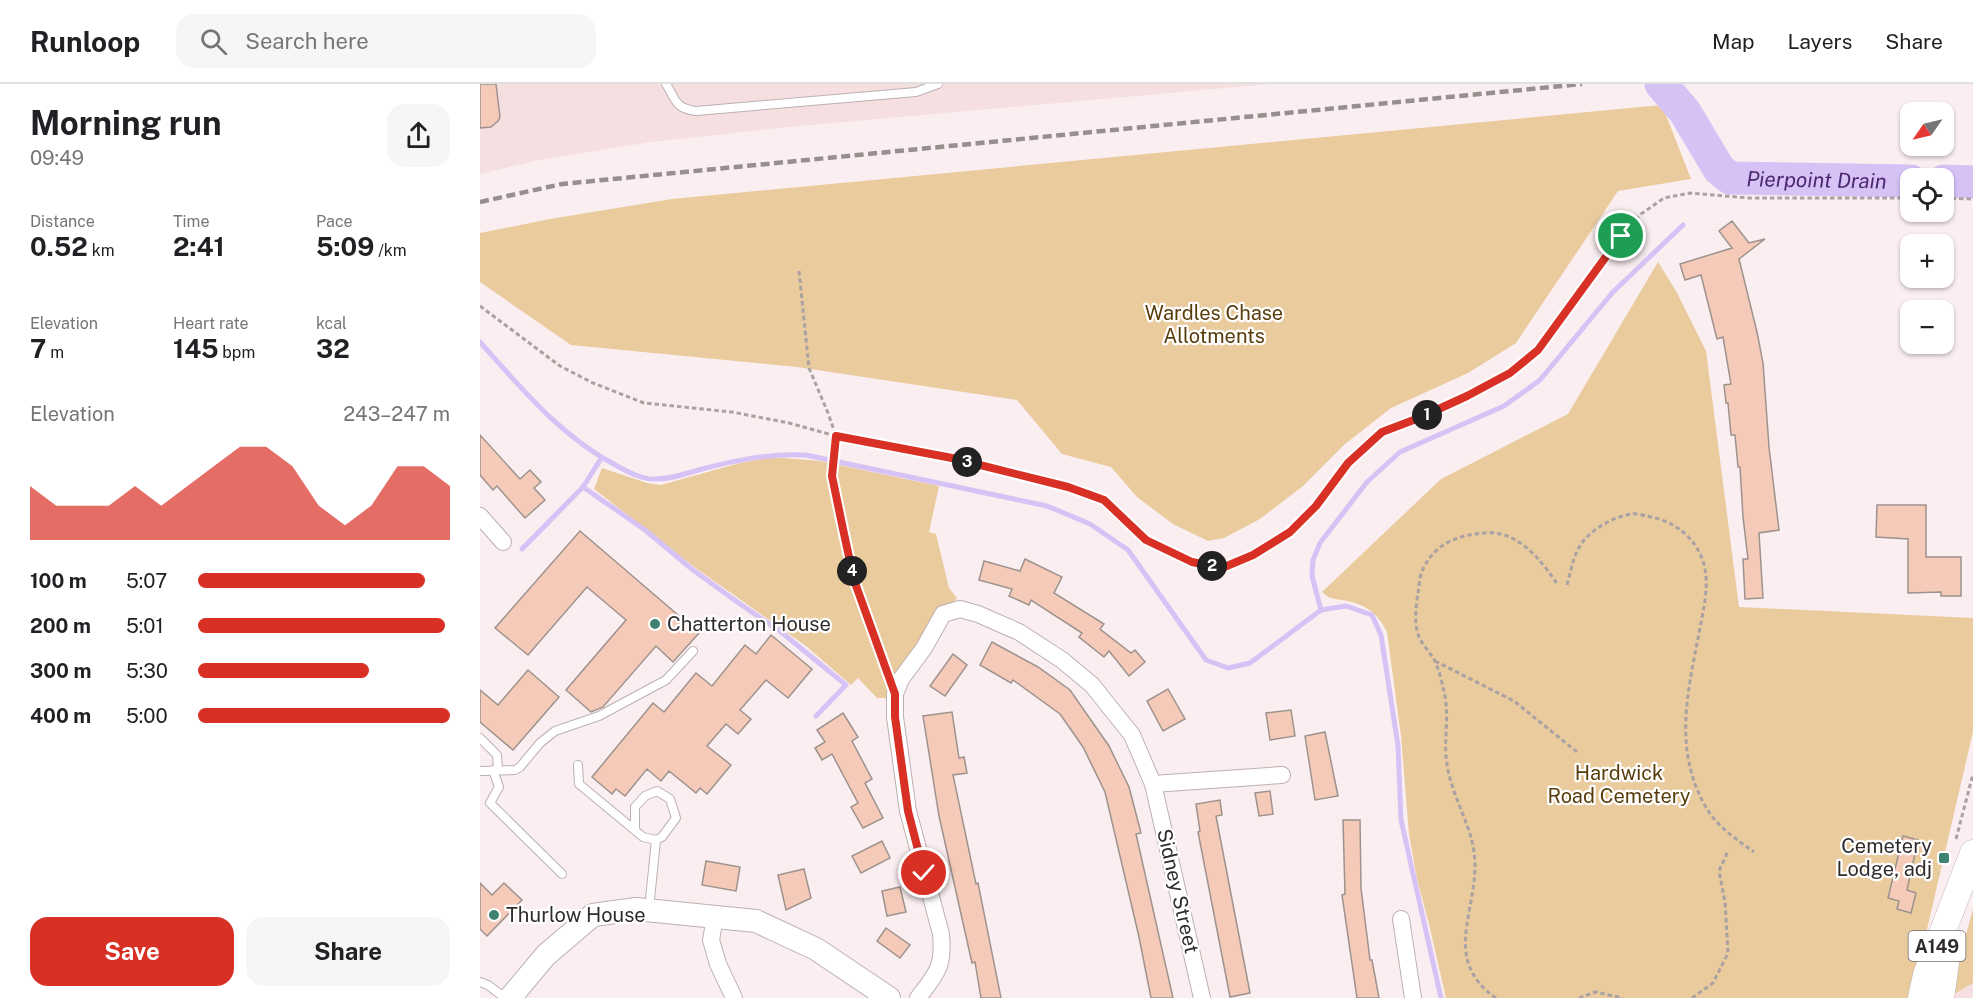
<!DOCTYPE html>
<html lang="en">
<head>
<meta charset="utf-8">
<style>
  body { margin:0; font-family:"Public Sans",sans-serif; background:#f6f6f6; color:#202124; height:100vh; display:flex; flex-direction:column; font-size:22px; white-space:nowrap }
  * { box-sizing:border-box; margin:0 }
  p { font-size:20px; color:#757577 }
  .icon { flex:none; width:33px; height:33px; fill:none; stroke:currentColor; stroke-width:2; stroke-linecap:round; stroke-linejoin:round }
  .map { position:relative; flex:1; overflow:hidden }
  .side { display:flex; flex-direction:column; background:#fff; width:480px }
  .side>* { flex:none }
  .needle { width:39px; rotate:236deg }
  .buttons { position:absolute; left:1420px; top:18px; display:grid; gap:12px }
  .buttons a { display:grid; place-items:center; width:54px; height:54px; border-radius:12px; background:#fff; box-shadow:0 2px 4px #0004; font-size:30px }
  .pin { position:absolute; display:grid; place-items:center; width:51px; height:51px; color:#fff; margin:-26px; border:3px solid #fff; border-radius:50%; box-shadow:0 2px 6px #0007 }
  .km { position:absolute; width:30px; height:30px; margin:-15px; border-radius:50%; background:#222; color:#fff; font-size:16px; line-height:30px; text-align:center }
  .round { display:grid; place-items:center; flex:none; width:63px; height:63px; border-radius:18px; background:#f6f6f6 }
  .summary { display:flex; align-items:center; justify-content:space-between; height:102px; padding:0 30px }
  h1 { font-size:33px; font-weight:700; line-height:45px }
  .stats { display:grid; grid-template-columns:repeat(3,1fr); gap:9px; height:102px; padding:6px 30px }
  .stats div { display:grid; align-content:center }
  .stats b { font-size:26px; font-weight:700 }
  .stats small { font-size:16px; font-weight:400 }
  .stats p { font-size:16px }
  .chart { height:168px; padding:12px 30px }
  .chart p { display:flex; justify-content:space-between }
  .chart svg { width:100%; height:108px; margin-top:6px; fill:#d93025; opacity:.7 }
  .cta { display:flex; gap:12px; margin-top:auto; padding:12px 30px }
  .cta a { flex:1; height:69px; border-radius:18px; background:#d93025; color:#fff; font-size:24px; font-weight:700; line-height:69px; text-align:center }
  .cta a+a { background:#f6f6f6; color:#202124 }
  ul { padding:0 30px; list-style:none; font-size:20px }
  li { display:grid; grid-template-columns:96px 72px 1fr; align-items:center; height:45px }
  li i { height:15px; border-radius:8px; background:#d93025 }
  header { display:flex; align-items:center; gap:36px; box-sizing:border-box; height:84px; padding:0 30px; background:#fff; border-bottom:2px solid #e0e0e0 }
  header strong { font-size:28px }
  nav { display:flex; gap:33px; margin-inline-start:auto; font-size:21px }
  .search { width:420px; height:54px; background:#f6f6f6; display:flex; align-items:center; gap:15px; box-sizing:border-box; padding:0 21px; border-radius:18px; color:#757577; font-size:22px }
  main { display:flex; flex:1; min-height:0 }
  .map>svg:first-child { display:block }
</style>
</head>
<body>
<header>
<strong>Runloop</strong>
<div class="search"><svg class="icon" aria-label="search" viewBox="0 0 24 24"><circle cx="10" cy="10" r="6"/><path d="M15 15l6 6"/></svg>Search here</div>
<nav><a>Map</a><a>Layers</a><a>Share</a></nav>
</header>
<main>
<section class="side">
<div class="summary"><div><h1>Morning run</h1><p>09:49</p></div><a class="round"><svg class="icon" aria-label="share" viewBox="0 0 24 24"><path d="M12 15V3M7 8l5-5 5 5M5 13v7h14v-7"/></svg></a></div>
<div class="stats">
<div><p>Distance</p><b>0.52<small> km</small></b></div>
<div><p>Time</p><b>2:41</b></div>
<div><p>Pace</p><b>5:09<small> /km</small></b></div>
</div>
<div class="stats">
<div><p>Elevation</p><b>7<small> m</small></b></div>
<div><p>Heart rate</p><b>145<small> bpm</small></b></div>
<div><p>kcal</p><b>32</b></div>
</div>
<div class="chart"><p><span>Elevation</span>243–247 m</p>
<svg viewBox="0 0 160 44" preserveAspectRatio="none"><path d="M0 44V22L10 30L20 30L30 30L40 22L50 30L60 22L70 14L80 6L90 6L100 14L110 30L120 38L130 30L140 14L150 14L160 22V44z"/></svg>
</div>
<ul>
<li><b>100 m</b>5:07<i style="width:90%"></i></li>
<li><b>200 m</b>5:01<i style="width:98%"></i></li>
<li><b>300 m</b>5:30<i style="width:68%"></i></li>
<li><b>400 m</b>5:00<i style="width:100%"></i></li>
</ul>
<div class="cta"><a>Save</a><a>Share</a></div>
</section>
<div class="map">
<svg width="1493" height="914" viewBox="0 0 1493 914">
  <rect width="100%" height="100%" fill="#fbeef0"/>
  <!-- built -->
  <g fill="#f5dfe1">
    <polygon points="0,0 790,0 308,43 171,58 55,77 0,90"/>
    <polygon points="1493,899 1493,914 1469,914 1469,913"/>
  </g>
  <!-- green -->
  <g fill="#eacb9e">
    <polygon points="1182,21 1211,95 1138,107 1036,259 988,289 911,324 865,360 823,402 780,435 744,454 728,457 693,440 657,413 631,383 582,370 537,316 317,283 91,261 0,198 0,149 70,135 192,115"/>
    <path d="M1178 178 1196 207 1226 267 1259 523 1493 534V648L1431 914H966L949 840 937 795 929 750 921 652 907 548C897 528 885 520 863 516 854 515 849 515 842 508L961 395 1088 330Z"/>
    <polygon points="286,374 304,374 340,377 459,402 449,448 456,450 469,504 477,514 470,521 409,614 397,614 378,594 371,601 326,562 217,485 114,405 122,384 167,399 181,401 256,380"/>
    <polygon points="1493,825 1493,899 1469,913"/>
  </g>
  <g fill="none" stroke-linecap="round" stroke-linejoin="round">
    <!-- stream -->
    <g stroke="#d7c2f6" stroke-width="5">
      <path d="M0 258C42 305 82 354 139 383 149 388 161 395 173 395 189 396 207 389 222 385 257 376 290 369 326 371L567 422 610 440 648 466 726 576 748 584 770 579 841 526 832 492 833 476 840 459 887 398 920 368 1024 322 1060 296 1133 208 1203 141"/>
      <polyline points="103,403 165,446 213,486 260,520 301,548 366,601 336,632"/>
      <polyline points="42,465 103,403 122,373"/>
      <polyline points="841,526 866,522 892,531 901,551 918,662 921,736 961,914"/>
    </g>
    <!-- river -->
    <g stroke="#d7c2f6" stroke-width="33">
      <path id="s1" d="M1181 0 1205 28 1239 85 1250 94 1431 97"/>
      <polyline points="1464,97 1493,98"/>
    </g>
  </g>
  <!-- building -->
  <g fill="#f6cab8" stroke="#9d938e" stroke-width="1.5">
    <polygon points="0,0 16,0 20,33 18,37 11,43 0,44"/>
    <polygon points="1252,137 1269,159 1285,155 1259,175 1277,248 1283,279 1289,363 1299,446 1279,449 1283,514 1265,515 1263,475 1268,475 1263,433 1260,383 1258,383 1255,351 1251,351 1248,319 1246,319 1244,301 1251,300 1243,253 1237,255 1221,191 1205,196 1200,180 1252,164 1239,147"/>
    <polygon points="0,351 40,395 50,386 61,398 54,404 65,416 45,434 17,402 13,406 0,391"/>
    <polygon points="1397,421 1446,421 1446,473 1481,473 1481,512 1461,512 1461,508 1428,509 1428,455 1396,453"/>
    <polygon points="100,447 219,549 193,578 176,562 123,623 111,628 86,606 146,536 107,503 48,571 15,544"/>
    <polygon points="545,475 582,493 574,509 624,540 620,545 651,569 655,566 665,578 649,592 629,567 624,573 599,553 602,549 551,516 549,521 529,512 532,505 499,496 504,477 540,487"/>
    <polygon points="291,551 332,585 308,614 286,596 260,626 271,635 258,650 246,640 227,662 251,681 227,710 220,704 216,709 189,687 181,697 167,685 145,712 136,705 132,710 112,693 173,619 184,628 216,589 232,602 265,561 276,570"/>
    <polygon points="512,558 558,583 590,606 629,662 649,703 661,749 656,750 693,914 671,914 659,853 625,708 603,663 580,630 533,596 531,599 500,581"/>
    <polygon points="473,570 487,581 465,612 450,602"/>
    <polygon points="48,586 79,613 33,666 0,638 0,606 18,621"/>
    <polygon points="688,605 705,635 683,647 667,617"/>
    <polygon points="811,626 815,652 790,656 786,629"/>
    <polygon points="472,628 479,674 484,673 487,689 473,691 496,800 498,799 521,914 501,914 495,878 492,879 459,732 443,632"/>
    <polygon points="363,629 378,653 372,657 392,695 385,699 403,734 383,744 371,723 378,719 352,670 342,676 335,664 345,658 337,646"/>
    <polygon points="845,648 858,712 835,716 825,652"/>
    <polygon points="790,707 793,730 779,732 775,709"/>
    <polygon points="740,716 742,731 736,732 770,909 750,913 718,748 720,747 716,720"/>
    <polygon points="863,736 880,736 881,804 890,876 892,876 899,914 877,914 862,811 865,810"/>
    <polygon points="1423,752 1438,756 1427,806 1436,809 1431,829 1417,825 1419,817 1408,814"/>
    <polygon points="402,757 410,774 381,789 372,772"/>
    <polygon points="226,777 260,783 256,807 222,801"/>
    <polygon points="324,785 331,814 306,826 298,791"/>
    <polygon points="0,799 12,811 24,799 42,816 7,852 0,845"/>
    <polygon points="420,803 426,828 407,832 402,807"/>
    <polygon points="406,844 430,861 420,874 397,857"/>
  </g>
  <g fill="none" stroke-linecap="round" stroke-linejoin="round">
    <defs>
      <g id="lane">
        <path d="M186 0C196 15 194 24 216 27L436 8 458 0"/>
        <polyline points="0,654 17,671 18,685"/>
        <polyline points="98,681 99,700 163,753 176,756 169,825"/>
        <polyline points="13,686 19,703 10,719 82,790"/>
        <polyline points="0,687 35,686 40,683 60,659 75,647 119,632 186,596 213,567"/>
        <polyline points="155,744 155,723 165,712 177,707 190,715 196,734 182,753 176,756"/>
        <polyline points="0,898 8,901 25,914"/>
      </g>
      <g id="street">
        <polyline points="0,432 23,458"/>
        <polyline points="673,700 802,691"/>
        <polyline points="235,834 231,856 238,880 254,914"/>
        <polyline points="921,835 933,914"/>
        <path d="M438 914C457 889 464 883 461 850L428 727 415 633V610L421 595 444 564 463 530 480 525 498 530 539 548 582 576 612 601 652 651 673 700 722 914"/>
      </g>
      <polyline id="secondary" points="30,914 66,871 113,831 156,825 276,837 336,865 409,914"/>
      <g id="primary">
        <polyline points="1441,914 1446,891 1493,769"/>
        <polyline points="1461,914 1469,858"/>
      </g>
    </defs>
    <!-- lane casing -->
    <use href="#lane" stroke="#bdb0b1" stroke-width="10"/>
    <!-- street casing -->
    <use href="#street" stroke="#bdb0b1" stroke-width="18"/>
    <!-- secondary casing -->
    <use href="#secondary" stroke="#bdb0b1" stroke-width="24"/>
    <!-- primary casing -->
    <use href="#primary" stroke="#bdb0b1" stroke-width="27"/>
    <!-- path -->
    <g stroke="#aaa1a2" stroke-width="3" stroke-dasharray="4.5 3" stroke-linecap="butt">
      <polyline points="1464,114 1493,115"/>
      <polyline points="319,187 329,284 348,329 356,352 472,374 588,403 624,416 666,456 712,478 742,484 773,471 810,448 836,422 868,379 902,348 939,334 987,312 1030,289 1058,266 1141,152 1161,130 1184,114 1210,109 1269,114 1431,114"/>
      <polyline points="0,222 80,282 113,299 164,319 252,328 309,339 356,352 353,392 363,445 374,496 405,586"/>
      <path d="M1087 501C1092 483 1094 465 1108 452 1119 441 1137 432 1152 430 1156 429 1162 431 1166 432 1192 436 1214 451 1223 477 1230 498 1224 523 1220 544 1208 607 1192 666 1227 725 1238 743 1257 756 1274 768"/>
      <polyline points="955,577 1034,617 1097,668"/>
      <polyline points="1476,755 1493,690"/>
      <path d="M1016 914C956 872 1005 819 993 762 988 736 971 709 967 680 963 657 970 631 964 608 962 598 959 586 955 577 950 568 941 560 938 550 934 539 936 521 938 509 939 501 940 490 944 483 956 459 979 451 1004 449 1037 445 1061 476 1078 501"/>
      <polyline points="1099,914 1115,908 1143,914"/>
      <polyline points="1212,914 1233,899 1248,869 1245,818 1239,787 1248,767"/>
    </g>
    <!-- lane -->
    <use href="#lane" stroke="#fff" stroke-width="8"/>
    <!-- street -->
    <use href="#street" stroke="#fff" stroke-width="16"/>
    <!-- secondary -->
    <use href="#secondary" stroke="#fff" stroke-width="22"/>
    <!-- primary -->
    <use href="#primary" stroke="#fff" stroke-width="26"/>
    <!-- rail -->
    <polyline stroke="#978e8f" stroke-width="4.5" stroke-dasharray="9 4.5" stroke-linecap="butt" points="0,118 82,100 1102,0"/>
  </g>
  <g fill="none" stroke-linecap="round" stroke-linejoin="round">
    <defs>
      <polyline id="route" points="444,789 428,727 415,633 415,610 374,496 363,445 352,392 356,352 472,374 588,403 624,416 666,456 712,478 742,484 773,471 810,448 836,422 868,379 902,348 939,334 987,312 1030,289 1058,266 1141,152"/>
    </defs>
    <!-- route casing -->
    <use href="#route" stroke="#fff" stroke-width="12"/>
    <!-- route -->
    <use href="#route" stroke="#d93025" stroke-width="8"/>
  </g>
  <!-- markers -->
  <g fill="#408272" stroke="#fff" stroke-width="2">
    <circle cx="175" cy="540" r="6"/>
    <rect x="1458" y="768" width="12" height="12" rx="3"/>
    <circle cx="14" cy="831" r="6"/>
  </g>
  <g text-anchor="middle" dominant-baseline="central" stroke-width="4.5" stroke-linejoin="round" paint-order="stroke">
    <!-- shield labels -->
    <rect fill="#fff" stroke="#6f6b6b" stroke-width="1.5" x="1428.5" y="847" width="57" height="30" rx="4.5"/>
    <g font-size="18" font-weight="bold" fill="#312c2c">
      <text x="1457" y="862">A149</text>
    </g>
    <!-- park labels -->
    <g font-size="20" fill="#583c09" stroke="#fff">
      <text x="734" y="229">Wardles Chase<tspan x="734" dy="23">Allotments</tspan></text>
      <text x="1139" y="689">Hardwick<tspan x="1139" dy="23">Road Cemetery</tspan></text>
    </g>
    <!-- poi labels -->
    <g font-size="20" fill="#312c2c" stroke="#fff" text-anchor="start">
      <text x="187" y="540">Chatterton House</text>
      <text x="1452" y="762" text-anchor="end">Cemetery<tspan x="1452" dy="23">Lodge, adj</tspan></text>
      <text x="26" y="831">Thurlow House</text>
    </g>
    <!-- street labels -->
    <g font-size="20" fill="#312c2c" stroke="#fff">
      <text transform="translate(698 807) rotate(77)">Sidney Street</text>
    </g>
    <!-- water labels -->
    <g font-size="21" font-style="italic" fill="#4b2771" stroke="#fff">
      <text stroke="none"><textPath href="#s1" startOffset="204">Pierpoint Drain</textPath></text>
    </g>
  </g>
</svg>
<div class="buttons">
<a><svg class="needle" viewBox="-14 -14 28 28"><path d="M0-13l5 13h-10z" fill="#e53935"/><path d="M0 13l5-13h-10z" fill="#757577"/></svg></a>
<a><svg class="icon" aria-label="locate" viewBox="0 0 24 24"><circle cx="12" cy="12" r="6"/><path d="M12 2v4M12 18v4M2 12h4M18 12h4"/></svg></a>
<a>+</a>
<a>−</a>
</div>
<div class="pin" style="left:1141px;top:152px;background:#1e9e55"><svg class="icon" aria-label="arrive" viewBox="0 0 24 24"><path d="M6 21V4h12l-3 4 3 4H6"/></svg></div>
<div class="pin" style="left:444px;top:789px;background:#d93025"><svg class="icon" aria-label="check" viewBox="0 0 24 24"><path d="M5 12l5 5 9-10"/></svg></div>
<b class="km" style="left:947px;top:331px">1</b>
<b class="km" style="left:732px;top:482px">2</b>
<b class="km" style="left:487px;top:378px">3</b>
<b class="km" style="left:372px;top:487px">4</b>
</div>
</main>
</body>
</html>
